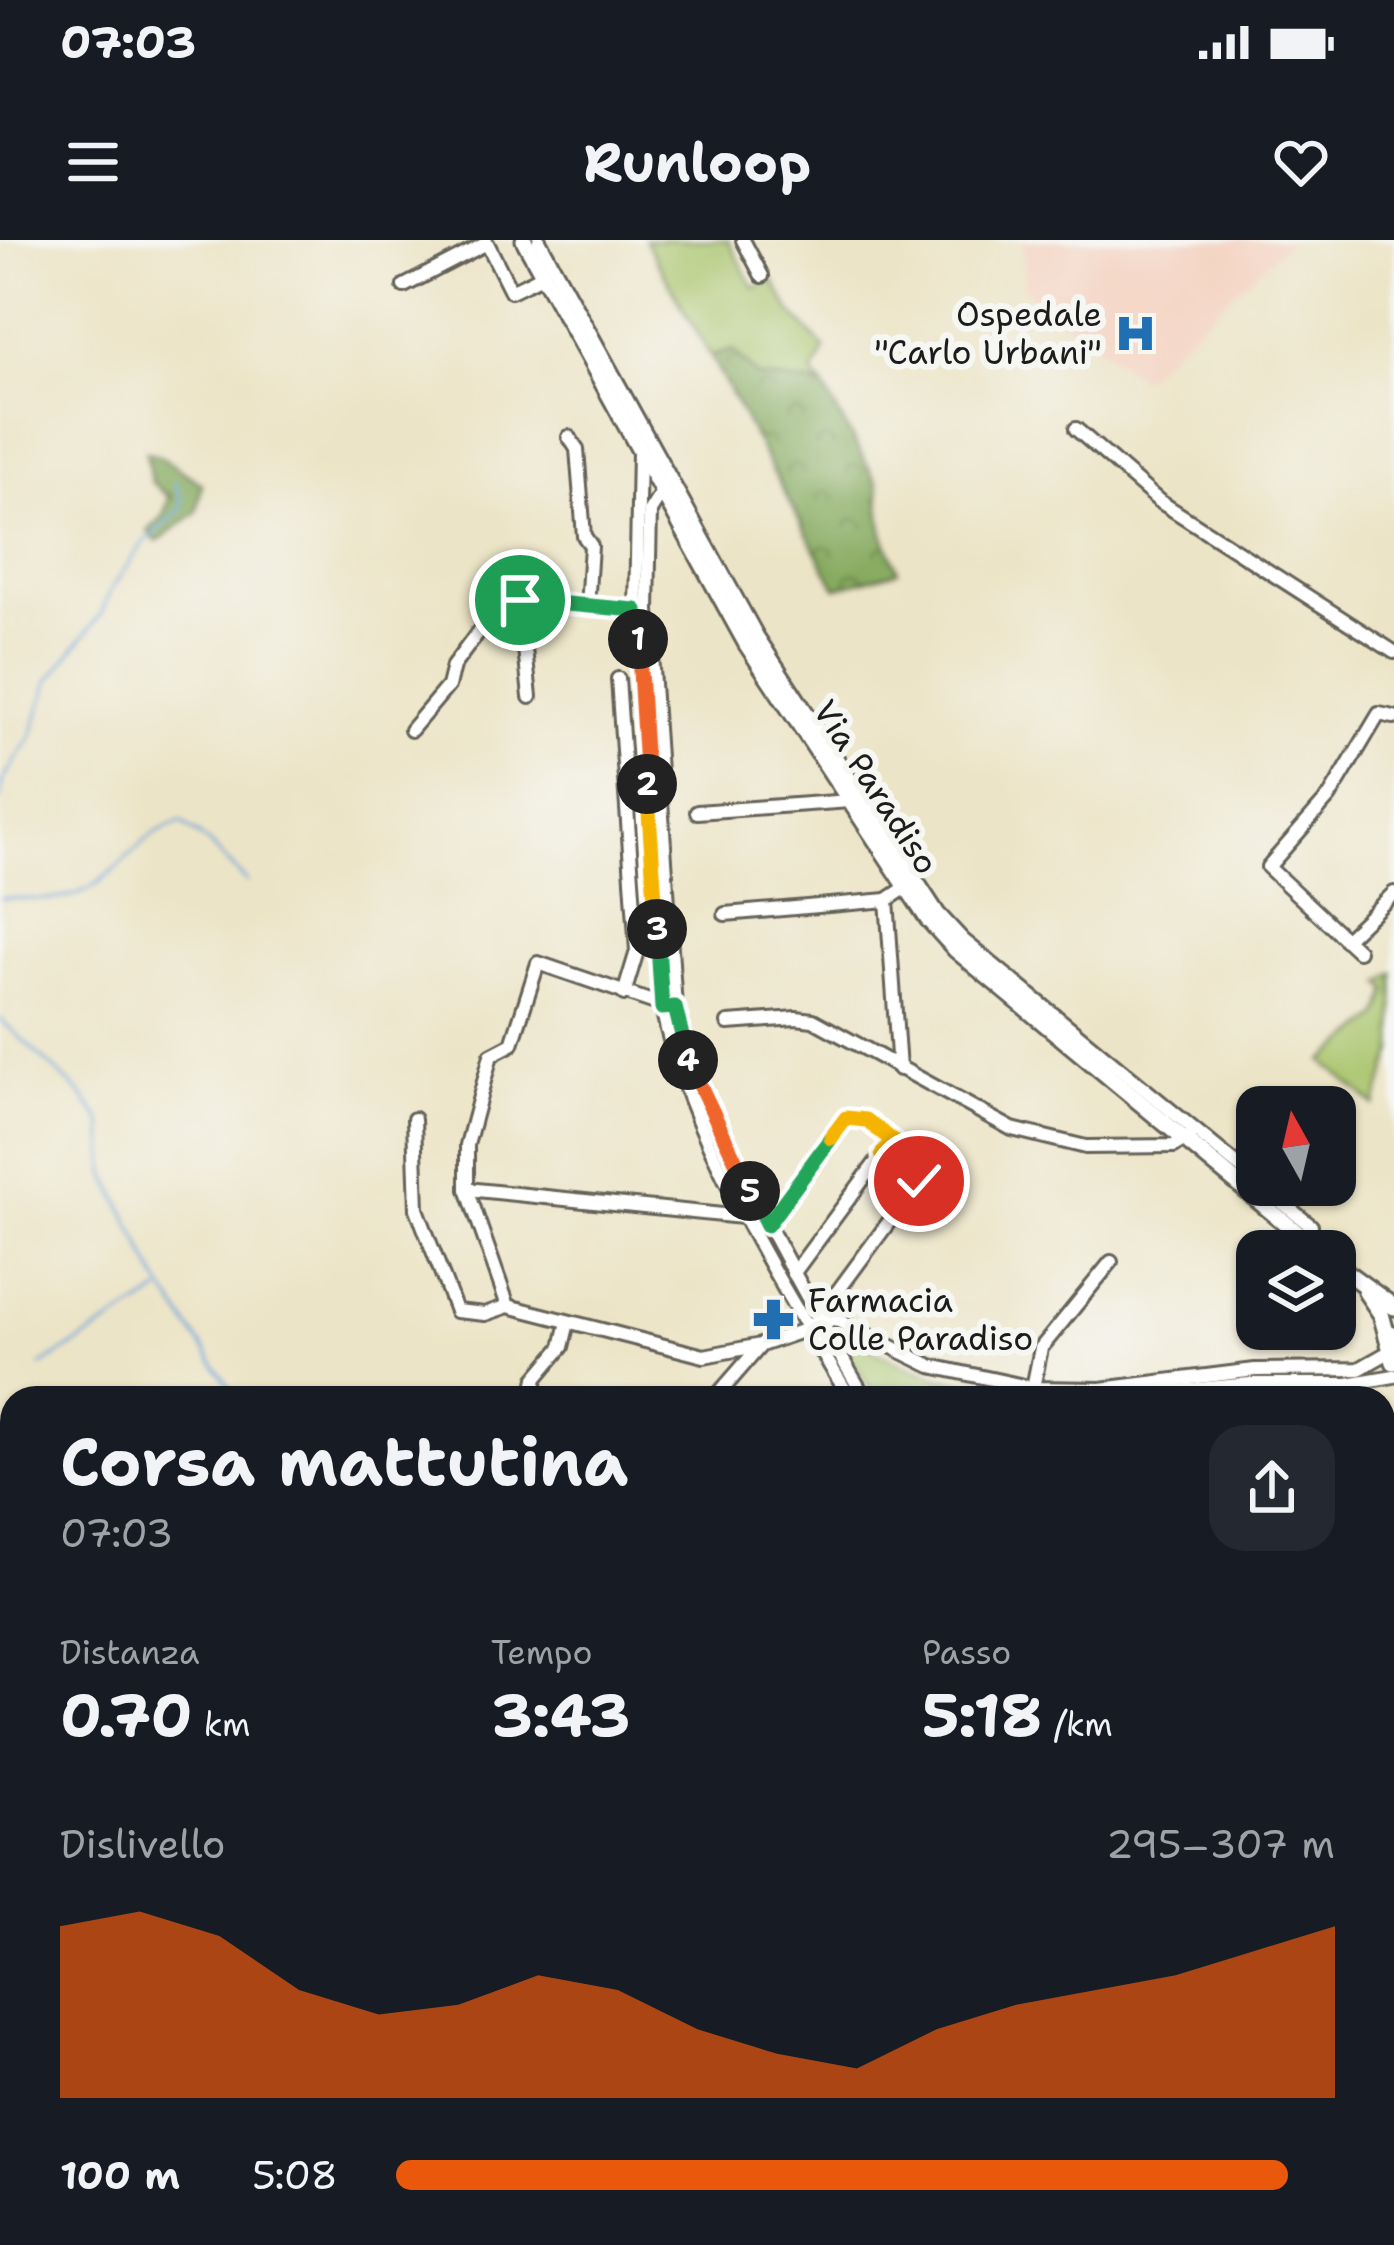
<!DOCTYPE html>
<html lang="it">
<head>
<meta charset="utf-8">
<style>
  body { margin:0; font-family:"Shantell Sans",sans-serif; background:#242831; color:#f1f3f6; height:100vh; display:flex; flex-direction:column; font-size:45px; white-space:nowrap }
  * { box-sizing:border-box; margin:0 }
  p { font-size:39px; color:#9ea1a6 }
  .icon { flex:none; width:66px; height:66px; fill:none; stroke:currentColor; stroke-width:2; stroke-linecap:round; stroke-linejoin:round }
  .map { position:relative; flex:1; overflow:hidden }
  .details { position:absolute; left:0px; top:1146px; width:1395px; height:861px; display:flex; flex-direction:column; background:#171b24; border-radius:36px 36px 0 0; box-shadow:0 3px 9px #0004 }
  .details>* { flex:none }
  .needle { width:78px; rotate:352deg }
  .controls { position:absolute; left:1236px; top:846px; display:grid; gap:24px }
  .controls a { display:grid; place-items:center; width:120px; height:120px; border-radius:24px; background:#171b24; box-shadow:0 3px 9px #0004; font-size:60px }
  .pin { position:absolute; display:grid; place-items:center; width:102px; height:102px; color:#fff; margin:-51px; border:6px solid #fff; border-radius:50%; box-shadow:0 3px 12px #0007 }
  .km { position:absolute; width:60px; height:60px; margin:-30px; border-radius:50%; background:#222; color:#fff; font-size:33px; line-height:60px; text-align:center }
  .round { display:grid; place-items:center; flex:none; width:126px; height:126px; border-radius:36px; background:#242831 }
  .overview { display:flex; align-items:center; justify-content:space-between; height:204px; padding:0 60px }
  h1 { font-size:66px; font-weight:700; line-height:90px }
  .stats { display:grid; grid-template-columns:repeat(3,1fr); gap:18px; height:204px; padding:12px 60px }
  .stats div { display:grid; align-content:center }
  .stats b { font-size:60px; font-weight:700 }
  .stats small { font-size:33px; font-weight:400 }
  .stats p { font-size:33px }
  .chart { height:336px; padding:24px 60px }
  .chart p { display:flex; justify-content:space-between }
  .chart svg { width:100%; height:216px; margin-top:12px; fill:#ea580c; opacity:.7 }
  ul { padding:0 60px; list-style:none; font-size:39px }
  li { display:grid; grid-template-columns:192px 144px 1fr; align-items:center; height:90px }
  li i { height:30px; border-radius:15px; background:#ea580c }
  .status { display:flex; justify-content:space-between; align-items:center; height:84px; padding:0 60px; background:#171b24; direction:ltr }
  .status svg { height:33px; fill:currentColor }
  header { display:flex; justify-content:space-between; align-items:center; height:156px; padding:0 60px; background:#171b24; font-size:54px; font-weight:700 }
  .map>svg:first-child { display:block }
</style>
</head>
<body>
<div class="status"><b>07:03</b><svg viewBox="0 0 49 12"><path d="M0 12V9h3v3zM5 12V6h3v6zM10 12V3h3v9zM15 12V0h3v12zM26 1h20v11H26zM47 4h2v5h-2z"/></svg></div>
<header><svg class="icon" aria-label="menu" viewBox="0 0 24 24"><path d="M4 6h16M4 12h16M4 18h16"/></svg>Runloop<svg class="icon" aria-label="heart" viewBox="0 0 24 24"><path d="M12 20l-8-8c-3-5 5-10 8-4 3-6 11-1 8 4z"/></svg></header>
<div class="map">
<svg width="1394" height="2005" viewBox="0 0 1394 2005">
  <defs>
    <pattern id="forest-crowns" width="20" height="18" patternUnits="userSpaceOnUse" patternTransform="scale(3)"><rect width="20" height="18" fill="#86aa5e"/><path d="M2 6a3 3 0 1 1 6 0M12 15a3 3 0 1 1 6 0" fill="none" stroke="#6d8a4d"/></pattern>
  </defs>
  <rect width="100%" height="100%" fill="#f6f6f2"/>
  <filter id="ink" filterUnits="userSpaceOnUse"><feTurbulence type="fractalNoise" baseFrequency=".00833" numOctaves="2"/><feDisplacementMap in="SourceGraphic" scale="24" xChannelSelector="R" yChannelSelector="G"/><feConvolveMatrix kernelMatrix="1 2 1 2 8 2 1 2 1" color-interpolation-filters="sRGB"/></filter>
  <filter id="wash" filterUnits="userSpaceOnUse"><feTurbulence type="fractalNoise" baseFrequency=".004" numOctaves="4" result="noise"/><feDisplacementMap in="SourceGraphic" scale="48" xChannelSelector="R" yChannelSelector="G"/><feGaussianBlur stdDeviation="2.7" result="paint"/><feColorMatrix in="noise" values="0 0 0 0 0 0 0 0 0 0 0 0 0 0 0 0 0 1.4 0 .05"/><feComposite in="paint" operator="in"/></filter>
  <g filter="url(#wash)">
    <rect width="100%" height="100%" fill="#ece4c6"/>
    <!-- built -->
    <polygon fill="#f4d3c1" points="1023,0 1291,0 1141,139 1023,49"/>
    <!-- grass -->
    <g fill="#a8c46a" stroke="#627043" stroke-width="3">
      <polygon points="645,0 728,0 754,48 773,40 790,71 825,109 813,134 822,145 758,137 733,110 711,117"/>
      <polygon points="1394,733 1394,810 1375,866 1323,821 1379,777 1388,750 1382,743"/>
      <path d="M835 1090C886 1118 935 1142 993 1150L975 1157 972 1150 953 1158H876Z"/>
      <polygon points="1394,1205 1394,1669 1383,1676 1383,1206"/>
    </g>
    <!-- forest -->
    <g fill="url(#forest-crowns)" stroke="#51633d" stroke-width="3">
      <polygon points="733,110 758,137 822,145 878,244 883,293 898,331 836,348 711,117"/>
      <polygon points="146,212 161,217 202,244 197,272 157,302 148,291 164,275 169,257 151,242"/>
    </g>
    <g fill="none" stroke-linecap="round" stroke-linejoin="round">
      <!-- stream -->
      <g stroke="#68a4d9" stroke-width="3">
        <polyline points="0,559 2,542 31,497 49,441 101,374 111,349 144,302 178,272 182,262 175,243"/>
        <path d="M0 658C23 658 45 662 68 657 114 646 137 591 182 582L211 605 247 642"/>
        <polyline points="0,779 79,852 103,883 106,934 158,1040 237,1158"/>
        <polyline points="40,1126 161,1052"/>
        <polyline points="0,1488 12,1487"/>
        <polyline points="809,2005 812,1995"/>
      </g>
    </g>
  </g>
  <g filter="url(#ink)">
    <g fill="none" stroke-linecap="round" stroke-linejoin="round">
      <defs>
        <g id="minor">
          <polyline points="539,0 757,396 938,673 964,701 1257,941"/>
          <polyline points="743,0 762,36"/>
          <polyline points="404,46 487,3 511,51 544,35"/>
          <polyline points="1076,189 1159,261 1394,412"/>
          <polyline points="569,197 577,209 584,296 591,306 587,367"/>
          <path d="M639 211 636 371 662 768C689 897 781 1045 850 1158"/>
          <path d="M662 252 650 271 648 370 675 767C688 826 713 876 740 930 779 1008 821 1083 865 1158"/>
          <polyline points="520,360 530,457"/>
          <polyline points="618,439 637,711 624,754"/>
          <polyline points="411,490 448,446 453,426 500,363 520,360 636,371"/>
          <polyline points="697,572 850,561"/>
          <polyline points="725,674 887,660"/>
          <polyline points="1345,700 1394,653"/>
          <polyline points="1358,711 1268,627 1330,556 1379,474 1394,477"/>
          <polyline points="667,767 538,723 512,804 491,815 467,905 467,949 508,1066 704,1116 761,1105"/>
          <polyline points="728,783 796,778 813,780 1012,889 1086,907 1174,906 1190,895"/>
          <polyline points="899,829 887,660 905,648"/>
          <polyline points="414,879 417,969 456,1071 485,1074 508,1066"/>
          <polyline points="1261,945 1311,986 1308,1002"/>
          <polyline points="467,949 752,978"/>
          <path d="M768 985 846 878C865 876 878 890 892 900L882 914 950 965"/>
          <polyline points="793,1034 882,914"/>
          <polyline points="818,1078 839,1081 931,1126 1033,1148 1101,1149 1255,1130 1359,1129 1389,1112"/>
          <polyline points="1033,1148 1041,1108 1111,1022"/>
          <polyline points="532,1158 536,1138 562,1107 568,1082"/>
          <polyline points="715,1158 761,1105 808,1089 818,1078 919,941"/>
          <polyline points="1106,1158 1250,1144 1347,1144 1394,1136"/>
          <polyline points="0,1261 12,1260"/>
          <polyline points="1383,1682 1394,1676"/>
          <polyline points="1383,1719 1394,1723"/>
          <polyline points="1383,1776 1394,1780"/>
          <polyline points="0,1852 12,1839"/>
          <polyline points="1383,1885 1394,1889"/>
          <polyline points="1383,1902 1394,1906"/>
          <polyline points="632,1995 637,2005"/>
          <polyline points="1159,1995 1183,2005"/>
          <polyline points="1033,2005 1037,1995"/>
          <polyline points="1301,2005 1305,1995"/>
        </g>
        <g id="major">
          <polyline points="524,0 746,403 928,679 956,710 1319,1011"/>
          <polyline points="1335,1024 1394,1067"/>
          <polyline points="1366,1052 1381,1074 1387,1096"/>
          <polyline points="1391,1094 1387,1096 1394,1122"/>
        </g>
      </defs>
      <!-- minor casing -->
      <use href="#minor" stroke="#656258" stroke-width="18"/>
      <!-- major casing -->
      <use href="#major" stroke="#656258" stroke-width="21"/>
      <!-- minor -->
      <use href="#minor" stroke="#fff" stroke-width="12"/>
      <!-- major -->
      <use href="#major" stroke="#fff" stroke-width="15"/>
    </g>
  </g>
  <g fill="none" stroke-linecap="round" stroke-linejoin="round" filter="url(#ink)">
    <defs>
      <polyline id="split-1" points="520,360 636,370 638,399"/>
      <polyline id="split-2" points="638,399 647,544"/>
      <polyline id="split-3" points="647,544 657,689"/>
      <polyline id="split-4" points="657,689 662,768 675,767 688,820"/>
      <polyline id="split-5" points="688,820 750,951"/>
      <polyline id="split-6" points="750,951 767,985 831,898"/>
      <polyline id="split-7" points="831,898 846,878 866,880 892,900 882,914 919,941"/>
    </defs>
    <!-- split-1 casing -->
    <use href="#split-1" stroke="#fff" stroke-width="24"/>
    <!-- split-2 casing -->
    <use href="#split-2" stroke="#fff" stroke-width="24"/>
    <!-- split-3 casing -->
    <use href="#split-3" stroke="#fff" stroke-width="24"/>
    <!-- split-4 casing -->
    <use href="#split-4" stroke="#fff" stroke-width="24"/>
    <!-- split-5 casing -->
    <use href="#split-5" stroke="#fff" stroke-width="24"/>
    <!-- split-6 casing -->
    <use href="#split-6" stroke="#fff" stroke-width="24"/>
    <!-- split-7 casing -->
    <use href="#split-7" stroke="#fff" stroke-width="24"/>
    <!-- split-1 -->
    <use href="#split-1" stroke="#22a559" stroke-width="15"/>
    <!-- split-2 -->
    <use href="#split-2" stroke="#f0652b" stroke-width="15"/>
    <!-- split-3 -->
    <use href="#split-3" stroke="#f5b400" stroke-width="15"/>
    <!-- split-4 -->
    <use href="#split-4" stroke="#22a559" stroke-width="15"/>
    <!-- split-5 -->
    <use href="#split-5" stroke="#f0652b" stroke-width="15"/>
    <!-- split-6 -->
    <use href="#split-6" stroke="#22a559" stroke-width="15"/>
    <!-- split-7 -->
    <use href="#split-7" stroke="#f5b400" stroke-width="15"/>
  </g>
  <!-- icons -->
  <defs>
    <symbol id="hospital-bare" viewBox="-9 -9 18 18"><path d="M-5-5h3v3.5h4V-5h3V5h-3V1.5h-4V5h-3Z" fill="#1f6fb2" stroke="#f6f6f2" stroke-width="2.5" paint-order="stroke"/></symbol>
    <symbol id="pharmacy-bare" viewBox="-9 -9 18 18"><path d="M-2-6h4v4h4v4h-4v4h-4v-4h-4v-4h4Z" fill="#1f6fb2" stroke="#f6f6f2" stroke-width="2.5" paint-order="stroke"/></symbol>
  </defs>
  <g fill-rule="evenodd">
    <use href="#hospital-bare" x="1106" y="64" width="59" height="59"/>
    <use href="#pharmacy-bare" x="744" y="1050" width="59" height="59"/>
  </g>
  <g text-anchor="middle" dominant-baseline="central" stroke-width="12" stroke-linejoin="round" paint-order="stroke">
    <!-- poi labels -->
    <g font-size="33" fill="#1c1c1c" stroke="#f6f6f2" text-anchor="end">
      <text x="1102" y="74">Ospedale<tspan x="1102" dy="38">"Carlo Urbani"</tspan></text>
      <text x="808" y="1060" text-anchor="start">Farmacia<tspan x="808" dy="38">Colle Paradiso</tspan></text>
    </g>
    <!-- street labels -->
    <g font-size="33" fill="#1c1c1c" stroke="#f6f6f2">
      <text transform="translate(876 547) rotate(57)">Via Paradiso</text>
    </g>
  </g>
</svg>
<div class="controls">
<a><svg class="needle" viewBox="-14 -14 28 28"><path d="M0-13l5 13h-10z" fill="#e53935"/><path d="M0 13l5-13h-10z" fill="#9ea1a6"/></svg></a>
<a><svg class="icon" aria-label="layers" viewBox="0 0 24 24"><path d="M12 4l9 5-9 5-9-5zM3 14l9 5 9-5"/></svg></a>
</div>
<div class="pin" style="left:520px;top:360px;background:#1e9e55"><svg class="icon" aria-label="arrive" viewBox="0 0 24 24"><path d="M6 21V4h12l-3 4 3 4H6"/></svg></div>
<div class="pin" style="left:919px;top:941px;background:#d93025"><svg class="icon" aria-label="check" viewBox="0 0 24 24"><path d="M5 12l5 5 9-10"/></svg></div>
<b class="km" style="left:638px;top:399px">1</b>
<b class="km" style="left:647px;top:544px">2</b>
<b class="km" style="left:657px;top:689px">3</b>
<b class="km" style="left:688px;top:820px">4</b>
<b class="km" style="left:750px;top:951px">5</b>
<section class="details">
<div class="overview"><div><h1>Corsa mattutina</h1><p>07:03</p></div><a class="round"><svg class="icon" aria-label="share" viewBox="0 0 24 24"><path d="M12 15V3M7 8l5-5 5 5M5 13v7h14v-7"/></svg></a></div>
<div class="stats">
<div><p>Distanza</p><b>0.70<small> km</small></b></div>
<div><p>Tempo</p><b>3:43</b></div>
<div><p>Passo</p><b>5:18<small> /km</small></b></div>
</div>
<div class="chart"><p><span>Dislivello</span>295–307 m</p>
<svg viewBox="0 0 160 44" preserveAspectRatio="none"><path d="M0 44V9L10 6L20 11L30 22L40 27L50 25L60 19L70 22L80 30L90 35L100 38L110 30L120 25L130 22L140 19L150 14L160 9V44z"/></svg>
</div>
<ul>
<li><b>100 m</b>5:08<i style="width:95%"></i></li>
</ul>
</section>
</div>
</body>
</html>
